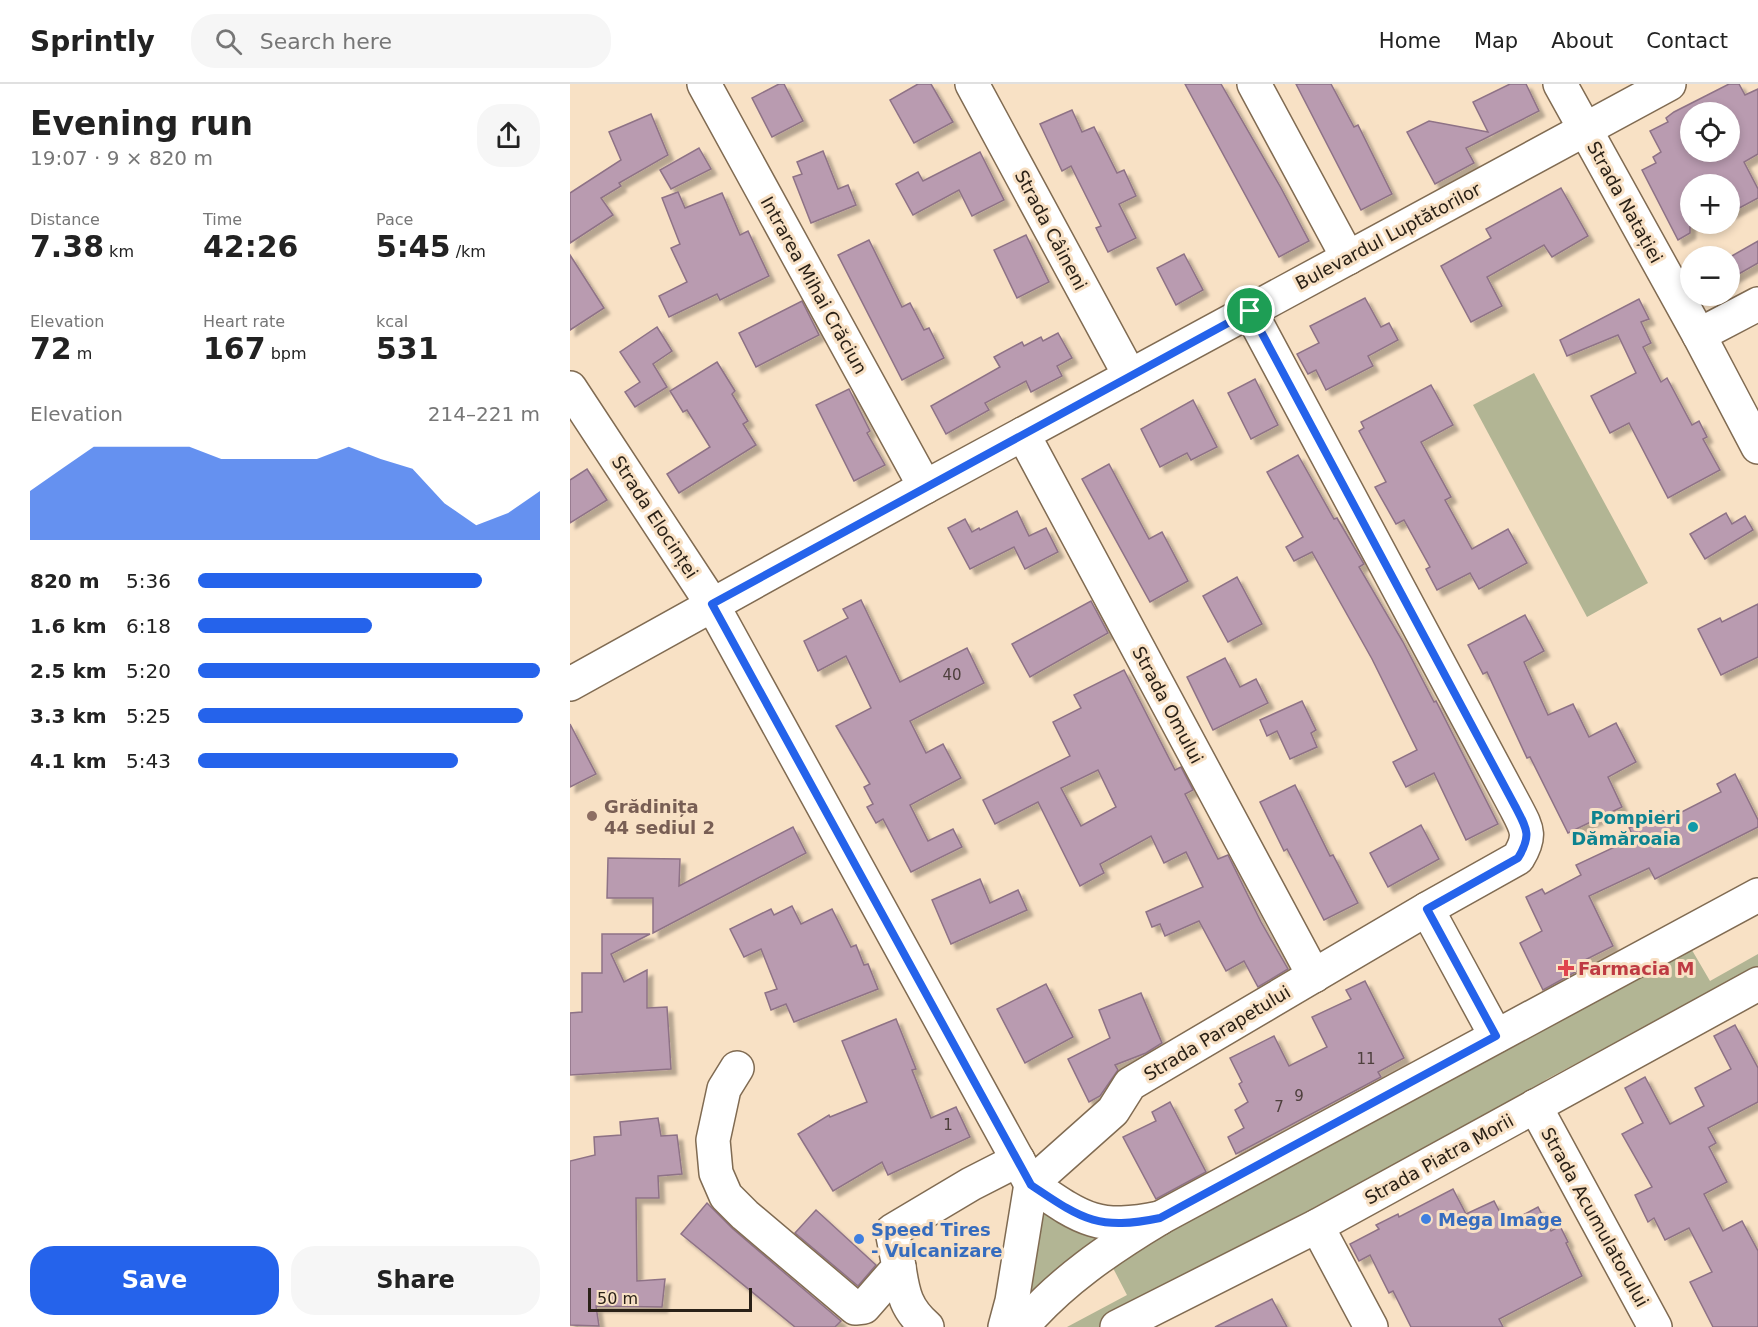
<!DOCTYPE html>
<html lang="en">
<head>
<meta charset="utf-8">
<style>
  body { margin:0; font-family:"DejaVu Sans",sans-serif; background:#f6f6f6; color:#222; height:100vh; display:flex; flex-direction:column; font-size:22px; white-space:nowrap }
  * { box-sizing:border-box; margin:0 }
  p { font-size:20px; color:#767676 }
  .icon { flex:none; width:33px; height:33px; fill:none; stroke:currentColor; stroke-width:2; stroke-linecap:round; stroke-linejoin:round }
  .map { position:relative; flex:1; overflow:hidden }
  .details { display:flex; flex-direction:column; background:#fff; width:570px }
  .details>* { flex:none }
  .fabs { position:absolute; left:1110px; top:18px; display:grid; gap:12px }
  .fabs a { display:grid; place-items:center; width:60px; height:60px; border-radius:50%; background:#fff; box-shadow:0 3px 9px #0003; font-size:30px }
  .scale { position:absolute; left:18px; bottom:15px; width:164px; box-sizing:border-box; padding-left:6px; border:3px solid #2a2117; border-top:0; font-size:16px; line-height:21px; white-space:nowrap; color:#2a2117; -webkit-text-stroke:4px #f8e1c5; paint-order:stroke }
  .pin { position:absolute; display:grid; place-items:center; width:51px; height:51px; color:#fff; margin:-26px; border:3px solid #fff; border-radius:50%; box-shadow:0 2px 6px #0007 }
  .round { display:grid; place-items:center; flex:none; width:63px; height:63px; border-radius:24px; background:#f6f6f6 }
  .head { display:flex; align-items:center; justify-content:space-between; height:102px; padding:0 30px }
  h1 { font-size:33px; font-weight:600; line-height:45px }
  .stats { display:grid; grid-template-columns:repeat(3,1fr); gap:9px; height:102px; padding:6px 30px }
  .stats div { display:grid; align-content:center }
  .stats b { font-size:30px; font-weight:600 }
  .stats small { font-size:16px; font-weight:400 }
  .stats p { font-size:16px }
  .chart { height:168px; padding:12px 30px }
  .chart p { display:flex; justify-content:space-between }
  .chart svg { width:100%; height:108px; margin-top:6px; fill:#2563eb; opacity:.7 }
  .primary-button { display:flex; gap:12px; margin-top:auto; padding:12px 30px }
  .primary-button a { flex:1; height:69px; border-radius:24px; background:#2563eb; color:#fff; font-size:24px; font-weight:600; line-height:69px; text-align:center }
  .primary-button a+a { background:#f6f6f6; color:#222 }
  ul { padding:0 30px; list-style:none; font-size:20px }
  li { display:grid; grid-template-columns:96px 72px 1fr; align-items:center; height:45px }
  li i { height:15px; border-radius:8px; background:#2563eb }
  header { display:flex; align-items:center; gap:36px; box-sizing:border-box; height:84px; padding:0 30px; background:#fff; border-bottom:2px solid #e0e0e0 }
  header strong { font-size:28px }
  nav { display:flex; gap:33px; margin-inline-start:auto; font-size:21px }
  .search { width:420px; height:54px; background:#f6f6f6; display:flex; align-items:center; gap:15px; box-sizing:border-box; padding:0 21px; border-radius:24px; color:#767676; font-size:22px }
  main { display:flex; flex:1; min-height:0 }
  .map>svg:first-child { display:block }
</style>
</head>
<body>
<header>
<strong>Sprintly</strong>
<div class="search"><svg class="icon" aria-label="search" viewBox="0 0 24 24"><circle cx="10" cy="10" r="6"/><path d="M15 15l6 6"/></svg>Search here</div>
<nav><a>Home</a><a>Map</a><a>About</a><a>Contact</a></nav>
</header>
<main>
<section class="details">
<div class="head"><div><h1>Evening run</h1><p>19:07 · 9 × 820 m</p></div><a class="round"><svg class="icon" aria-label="share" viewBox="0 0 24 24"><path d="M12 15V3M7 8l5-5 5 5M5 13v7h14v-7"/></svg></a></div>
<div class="stats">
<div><p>Distance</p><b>7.38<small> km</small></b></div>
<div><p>Time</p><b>42:26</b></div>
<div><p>Pace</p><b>5:45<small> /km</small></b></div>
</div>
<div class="stats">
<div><p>Elevation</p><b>72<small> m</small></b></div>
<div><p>Heart rate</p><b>167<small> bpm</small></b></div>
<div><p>kcal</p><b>531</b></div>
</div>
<div class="chart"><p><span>Elevation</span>214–221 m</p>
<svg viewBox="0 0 160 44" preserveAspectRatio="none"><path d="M0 44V24L10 15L20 6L30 6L40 6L50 6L60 11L70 11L80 11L90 11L100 6L110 11L120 15L130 29L140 38L150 33L160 24V44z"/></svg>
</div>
<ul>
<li><b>820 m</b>5:36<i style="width:83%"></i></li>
<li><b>1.6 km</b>6:18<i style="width:51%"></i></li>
<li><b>2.5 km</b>5:20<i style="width:100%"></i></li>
<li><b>3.3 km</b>5:25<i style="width:95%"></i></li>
<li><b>4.1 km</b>5:43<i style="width:76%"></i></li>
</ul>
<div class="primary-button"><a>Save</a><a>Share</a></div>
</section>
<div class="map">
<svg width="1188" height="1243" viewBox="0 0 1188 1243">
  <defs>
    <filter id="shadow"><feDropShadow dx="5.5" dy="5.5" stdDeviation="1.5" flood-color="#0004"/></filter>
  </defs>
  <rect width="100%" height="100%" fill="#f8e1c5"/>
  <!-- green -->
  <g fill="#b2b594">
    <polygon points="964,289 1078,499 1017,533 903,321"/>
    <polygon points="1119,861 1140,897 1188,870 1188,883 977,995 926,1034 542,1243 497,1243 557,1211 543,1184 575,1156"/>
    <polygon points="471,1125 554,1150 451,1232"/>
  </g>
  <!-- building -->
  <g fill="#b99bb0" stroke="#8e7286" stroke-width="1.5" fill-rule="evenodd" filter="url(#shadow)">
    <polygon points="209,0 214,0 233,37 202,53 182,14"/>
    <polygon points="348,0 361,0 383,38 344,59 320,16"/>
    <polygon points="615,0 651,0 711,104 739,157 709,173"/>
    <polygon points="726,0 761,0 784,43 788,41 822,110 791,126"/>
    <polygon points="940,0 956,0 969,27 896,64 904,79 865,100 837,48 859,37 918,48 903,18"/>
    <path d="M1159 0H1169L1175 11 1188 5V70L1174 78 1188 105V114L1160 129V100H1120V149L1108 156 1072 86 1086 79 1083 73 1091 68 1080 47 1098 38 1096 34 1104 28ZM1120 28H1160V68H1120Z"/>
    <polygon points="502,26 512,48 524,43 547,89 554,86 566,112 549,120 566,154 538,168 526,144 531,142 501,82 492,87 470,40"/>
    <polygon points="81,30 98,71 49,99 51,102 31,114 43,131 0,159 0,109 51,76 39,48"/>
    <polygon points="129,64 141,85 101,105 90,86"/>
    <polygon points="253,67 268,105 278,101 286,121 241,139 223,93 232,90 227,78"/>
    <polygon points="410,68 434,116 402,132 389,106 343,131 326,100 348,88 353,97"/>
    <polygon points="991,104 1018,152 982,173 974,161 917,193 932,222 901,238 871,182 921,154 916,145"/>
    <polygon points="108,108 115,124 152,109 170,151 178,147 199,192 150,216 147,210 99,233 89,212 117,198 101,164 110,160 92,114"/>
    <polygon points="456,151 479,198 447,214 424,166"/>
    <polygon points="299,156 332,223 340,219 354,246 359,244 374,274 332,296 268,171"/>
    <polygon points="1188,157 1188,179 1160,195 1160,173"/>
    <polygon points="614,170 633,206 606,221 587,184"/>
    <polygon points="0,171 34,224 0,246"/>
    <polygon points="795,214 811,243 819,239 828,256 798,272 803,282 756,306 746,286 738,290 727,270 749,259 740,242"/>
    <polygon points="1069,215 1079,235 1071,238 1081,259 1073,263 1091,298 1097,294 1122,341 1129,337 1137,353 1133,355 1150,386 1098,414 1059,339 1040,349 1021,312 1066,289 1048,251 997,272 990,256"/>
    <polygon points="232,217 249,251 186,283 169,249"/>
    <polygon points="87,243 102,267 83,280 97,303 65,323 55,308 70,298 50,268"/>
    <polygon points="488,249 502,274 487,282 492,292 461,308 456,297 415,319 419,326 376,350 361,322 430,283 424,273 452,258 454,262 471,253 473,257"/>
    <polygon points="147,278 165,307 162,310 178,337 173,340 186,361 109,409 97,390 140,363 117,326 113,328 100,307"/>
    <polygon points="685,295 708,341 681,355 658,309"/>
    <polygon points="861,301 883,341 851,358 881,413 875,416 902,465 938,445 957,479 909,505 900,489 867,506 856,485 860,483 834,436 826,440 805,403 816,398 789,347 794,344 791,338"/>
    <polygon points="279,305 300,347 297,349 315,381 284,397 246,321"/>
    <polygon points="623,316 647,363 621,376 617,369 590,383 571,345"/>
    <polygon points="728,371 764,435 767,434 794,480 789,483 833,558 864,618 866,617 928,740 896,756 864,689 836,703 823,678 847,666 802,575 742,468 724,477 716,463 733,453 697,388"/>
    <polygon points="539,380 579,455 592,448 618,497 580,518 512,395"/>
    <polygon points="17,385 37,416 0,439 0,396"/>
    <polygon points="447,427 459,452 476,444 488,468 455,485 444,463 400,485 378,444 395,435 402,448 409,444 410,446"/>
    <polygon points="1156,429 1162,440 1175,432 1183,446 1135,475 1120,450"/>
    <polygon points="667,493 692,540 658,558 633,512"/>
    <polygon points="291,516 330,598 397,564 414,599 340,637 356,669 373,660 391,694 340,721 358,757 383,745 392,763 341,788 313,735 306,739 297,723 303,720 294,703 300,700 266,642 301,624 276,572 248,587 234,557 278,534 273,525"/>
    <polygon points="521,517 538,549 460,593 442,560"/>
    <polygon points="1188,520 1188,573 1151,591 1128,545 1150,534 1152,538"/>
    <polygon points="955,531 974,567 954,578 978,631 1003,620 1019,653 1046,639 1066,678 1038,693 1052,723 998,749 960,673 957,674 917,588 913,590 898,561"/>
    <polygon points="655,574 670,603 686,595 698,619 643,646 617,593"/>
    <path d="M554 586 605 686 611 683 623 706 615 710 648 775 658 771 691 838 718 885 688 903 674 877 656 887 629 837 595 852 590 840 582 843 576 828 633 803 616 768 594 779 581 752 530 780 534 789 510 802 468 718 425 740 413 716 500 672 483 638 511 624 504 611ZM528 686 546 723 511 742 491 704Z"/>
    <polygon points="732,617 746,646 741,649 747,663 720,675 707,647 697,652 690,636"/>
    <polygon points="0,640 26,690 0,703"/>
    <polygon points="1165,690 1188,736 1188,743 1085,795 1079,784 1019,812 1043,862 1009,879 1011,885 973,906 950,859 972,847 956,813 972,805 975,810 1011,791 1006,781 1064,754 1059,744 1093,727 1098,735 1151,708 1147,700"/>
    <polygon points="725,701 760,772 763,771 788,819 754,836 717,765 714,767 690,718"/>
    <polygon points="851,741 869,775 818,803 800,769"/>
    <polygon points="223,743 236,769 83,849 83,814 37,814 38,774 110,775 109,802"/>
    <polygon points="410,795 420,819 448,806 457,826 381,860 362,816"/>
    <polygon points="222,822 231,840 262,825 281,863 286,861 294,881 298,880 308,905 224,938 216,920 201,926 195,909 207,905 191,865 174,873 160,845 201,825 204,831"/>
    <polygon points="32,850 80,850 41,870 54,898 77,886 77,924 97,923 101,985 0,991 0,929 12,928 12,889 32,889"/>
    <polygon points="795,897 834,974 808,988 811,993 666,1070 658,1053 674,1044 665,1026 678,1018 669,1000 672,998 660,974 704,952 719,982 757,963 742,933 781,915 776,906"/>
    <polygon points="476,900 503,953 455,979 427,925"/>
    <polygon points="571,909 592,959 576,969 545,981 548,986 530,1012 519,1018 498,975 540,954 529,926"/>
    <polygon points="326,935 346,985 342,986 361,1034 386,1023 400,1053 318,1091 312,1078 263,1107 228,1050 259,1031 260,1033 297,1018 272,957"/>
    <polygon points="1165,941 1188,984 1188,1018 1138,1044 1146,1059 1139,1063 1157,1098 1134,1110 1153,1147 1172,1137 1188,1167 1188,1243 1143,1243 1120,1198 1142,1188 1119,1144 1095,1156 1084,1134 1078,1138 1065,1111 1082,1103 1052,1050 1073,1039 1055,1004 1075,993 1100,1040 1134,1022 1125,1004 1161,985 1144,952"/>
    <polygon points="600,1018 636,1088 586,1115 553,1053 586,1037 582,1028"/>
    <polygon points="88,1034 91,1052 107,1051 112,1090 88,1092 89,1114 66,1114 67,1197 95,1195 92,1223 26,1222 29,1242 0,1241 0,1077 25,1071 24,1053 51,1051 50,1038"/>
    <polygon points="883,1105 896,1130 924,1117 936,1140 968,1123 981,1147 990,1142 998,1158 996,1159 1012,1192 929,1235 933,1243 841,1243 823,1207 819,1209 800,1171 789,1177 780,1160 809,1145 806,1141 828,1130 829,1133"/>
    <polygon points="137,1119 163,1145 271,1237 265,1243 225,1243 111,1150"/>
    <polygon points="246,1126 306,1181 288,1202 225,1149"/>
    <polygon points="702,1215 717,1243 645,1243"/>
  </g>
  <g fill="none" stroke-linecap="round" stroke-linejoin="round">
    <defs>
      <g id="minor">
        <polyline points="134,0 355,403"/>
        <polyline points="402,0 560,292"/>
        <polyline points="684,0 778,174"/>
        <polyline points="990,0 1129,251 1188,363"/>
        <polyline points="1129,251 1188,220"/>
        <path d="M0 304 142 520 461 1100C512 1135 527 1147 590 1134"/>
        <polyline points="453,350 744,892"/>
        <polyline points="0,600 355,403 1099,0"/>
        <polyline points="857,825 926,952"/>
        <polyline points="167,984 154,1005 143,1056 146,1089 156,1112 175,1131 285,1224 294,1223 329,1183 322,1147 401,1100 448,1076"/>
        <polyline points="965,1022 1085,1243"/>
        <path d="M461 1100 543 1027 560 1000 857 825 948 774C962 751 957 745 945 722L680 227"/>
        <polyline points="747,1142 801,1243"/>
        <path d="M329 1183C333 1210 336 1225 357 1243"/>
        <polyline points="435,1243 442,1217 461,1100"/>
        <path d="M452 1243C490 1198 540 1164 590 1134L1188 811"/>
        <polyline points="547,1243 747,1142 1188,900"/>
      </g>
    </defs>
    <!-- minor casing -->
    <use href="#minor" stroke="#806b52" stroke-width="36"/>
    <!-- minor -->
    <use href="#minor" stroke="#fff" stroke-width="33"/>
  </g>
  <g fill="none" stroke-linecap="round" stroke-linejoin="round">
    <defs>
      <path id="route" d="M680 227 945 722C957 745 962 751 948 774L857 825 926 952 590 1134C527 1147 512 1135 461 1101L142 520Z"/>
    </defs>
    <!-- route casing -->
    <use href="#route" stroke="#fff" stroke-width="12"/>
    <!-- route -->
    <use href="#route" stroke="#2563eb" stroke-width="8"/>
  </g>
  <!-- markers -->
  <circle fill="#8d6e63" stroke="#f8e1c5" stroke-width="2" cx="22" cy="732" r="6"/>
  <circle fill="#0f9aa8" stroke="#f8e1c5" stroke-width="2" cx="1123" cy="743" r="6"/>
  <path fill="#e0444e" stroke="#f8e1c5" stroke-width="2" d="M993 875h6v6h6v6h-6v6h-6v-6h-6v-6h6z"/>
  <g fill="#3f7fe0" stroke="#f8e1c5" stroke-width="2">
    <circle cx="856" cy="1135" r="6"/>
    <circle cx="289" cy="1155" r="6"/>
  </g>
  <g text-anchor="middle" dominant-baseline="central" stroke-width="6" stroke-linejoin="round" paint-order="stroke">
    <!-- number labels -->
    <g font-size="15" fill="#4e403d">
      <text x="382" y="591">40</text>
      <text x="796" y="975">11</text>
      <text x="729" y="1012">9</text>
      <text x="709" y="1023">7</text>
      <text x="378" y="1041">1</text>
    </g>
    <!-- street labels -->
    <g font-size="18" fill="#2a2117" stroke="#f8e1c5">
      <text transform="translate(1055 118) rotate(61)">Strada Natației</text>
      <text transform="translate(481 146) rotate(62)">Strada Câineni</text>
      <text transform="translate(818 152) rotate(-28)">Bulevardul Luptătorilor</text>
      <text transform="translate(244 201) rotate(61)">Intrarea Mihai Crăciun</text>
      <text transform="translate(85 433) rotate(57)">Strada Elocinței</text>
      <text transform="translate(598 621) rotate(62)">Strada Omului</text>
      <text transform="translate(647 949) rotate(-31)">Strada Parapetului</text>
      <text transform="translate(869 1075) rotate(-29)">Strada Piatra Morii</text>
      <text transform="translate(1025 1133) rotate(61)">Strada Acumulatorului</text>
    </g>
    <!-- education labels -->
    <g font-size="18" font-weight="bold" fill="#785e54" stroke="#f8e1c5" text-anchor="start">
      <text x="34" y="722">Grădinița<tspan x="34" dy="21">44 sediul 2</tspan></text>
    </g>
    <!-- culture labels -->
    <g font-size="18" font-weight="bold" fill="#0d838f" stroke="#f8e1c5" text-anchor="end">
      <text x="1111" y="733">Pompieri<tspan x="1111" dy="21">Dămăroaia</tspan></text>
    </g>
    <!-- health labels -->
    <g font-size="18" font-weight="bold" fill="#be3a42" stroke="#f8e1c5" text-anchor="start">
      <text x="1008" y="884">Farmacia M</text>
    </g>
    <!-- shop labels -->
    <g font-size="18" font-weight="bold" fill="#366cbe" stroke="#f8e1c5" text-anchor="start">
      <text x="868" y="1135">Mega Image</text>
      <text x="301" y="1145">Speed Tires<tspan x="301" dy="21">- Vulcanizare</tspan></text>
    </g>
  </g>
</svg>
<div class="fabs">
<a><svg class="icon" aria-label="locate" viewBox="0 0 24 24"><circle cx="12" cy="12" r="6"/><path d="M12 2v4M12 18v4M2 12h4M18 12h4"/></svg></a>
<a>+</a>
<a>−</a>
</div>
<div class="scale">50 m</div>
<div class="pin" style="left:680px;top:227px;background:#1e9e55"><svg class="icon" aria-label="arrive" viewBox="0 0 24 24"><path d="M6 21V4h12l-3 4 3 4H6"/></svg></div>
</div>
</main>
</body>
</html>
